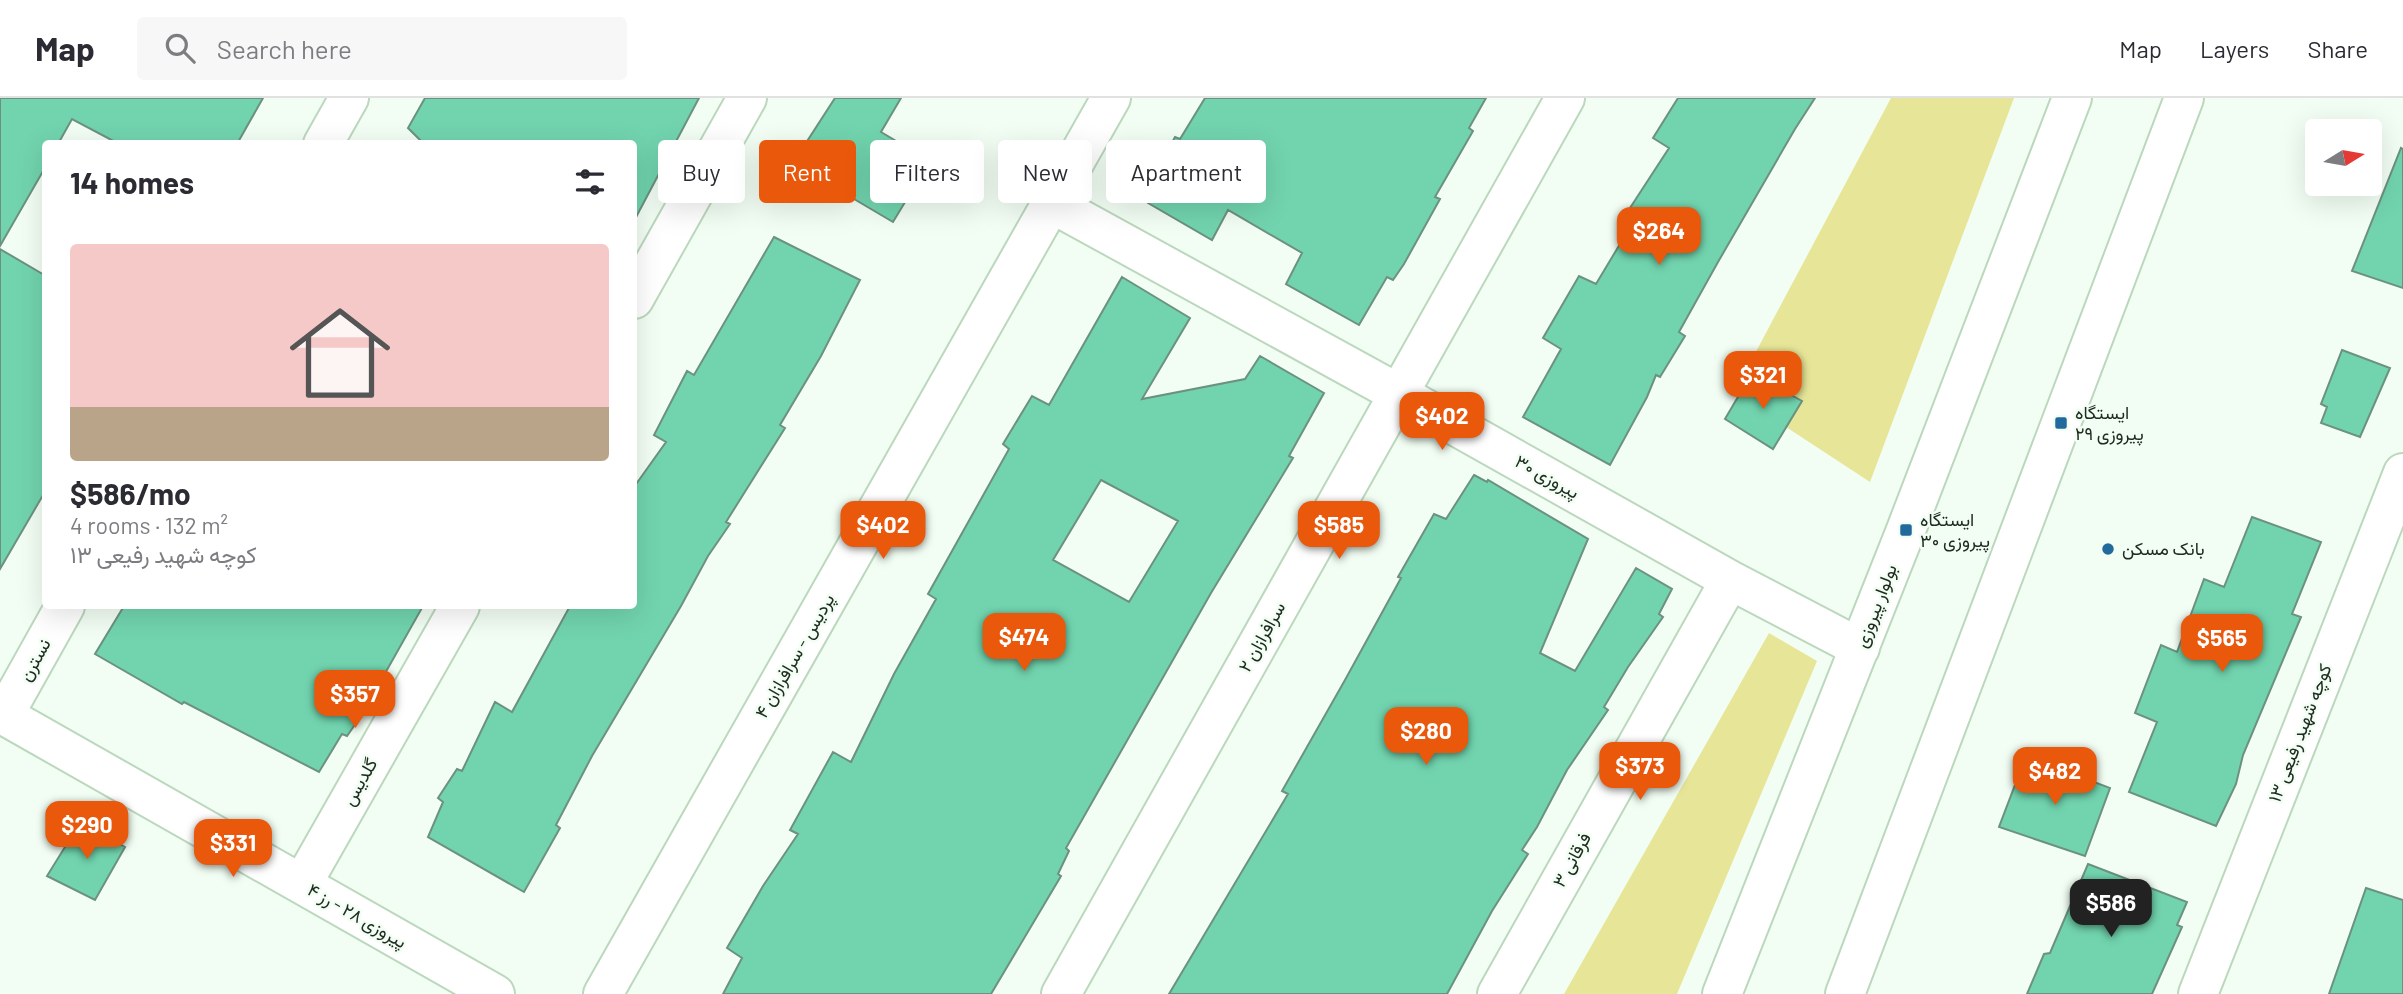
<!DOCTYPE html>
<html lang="en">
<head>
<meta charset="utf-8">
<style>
	body { margin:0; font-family:Barlow,Vazirmatn,sans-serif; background:#f7f7f7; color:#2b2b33; height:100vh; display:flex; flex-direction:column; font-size:26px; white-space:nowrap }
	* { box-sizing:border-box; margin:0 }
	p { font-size:23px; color:#7c7c81 }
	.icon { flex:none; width:38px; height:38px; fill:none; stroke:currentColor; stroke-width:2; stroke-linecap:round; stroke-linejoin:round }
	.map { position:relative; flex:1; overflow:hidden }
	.side { position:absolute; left:42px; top:42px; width:595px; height:469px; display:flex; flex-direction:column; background:#fff; border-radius:7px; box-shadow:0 7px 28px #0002 }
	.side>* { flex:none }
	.top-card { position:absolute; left:658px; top:42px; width:665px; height:63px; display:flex; gap:14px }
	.needle { width:46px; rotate:79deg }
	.tools { position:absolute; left:2305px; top:21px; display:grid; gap:14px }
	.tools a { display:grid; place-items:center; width:77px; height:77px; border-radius:7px; background:#fff; box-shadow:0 7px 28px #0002; font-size:35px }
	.price { position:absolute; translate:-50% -60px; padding:0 16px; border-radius:14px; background:#ea580c; color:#fff; font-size:23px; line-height:46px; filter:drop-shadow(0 2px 4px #0008) }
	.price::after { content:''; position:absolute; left:50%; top:42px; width:21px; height:16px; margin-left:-10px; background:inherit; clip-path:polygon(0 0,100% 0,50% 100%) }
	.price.current { background:#222; color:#fff }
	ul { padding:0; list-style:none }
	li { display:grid; align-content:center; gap:14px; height:371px; padding:0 28px }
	li span { display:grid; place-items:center; height:217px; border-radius:7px; color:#555 }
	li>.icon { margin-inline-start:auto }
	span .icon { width:126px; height:126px; fill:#fffc; stroke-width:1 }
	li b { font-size:30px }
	h2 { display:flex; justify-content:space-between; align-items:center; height:84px; padding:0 28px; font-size:30px }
	.chip { padding:0 24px; border-radius:7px; background:#fff; box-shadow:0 7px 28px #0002; font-size:24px; line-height:63px }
	.chip.current { background:#ea580c; color:#fff }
	header { display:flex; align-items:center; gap:42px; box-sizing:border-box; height:98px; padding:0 35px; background:#fff; border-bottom:2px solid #e1e1e2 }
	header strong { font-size:33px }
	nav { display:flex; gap:38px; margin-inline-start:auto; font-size:24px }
	.search { width:490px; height:63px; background:#f7f7f7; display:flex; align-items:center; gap:18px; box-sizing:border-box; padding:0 24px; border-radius:7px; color:#7c7c81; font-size:26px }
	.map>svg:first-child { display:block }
</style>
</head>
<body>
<header>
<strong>Map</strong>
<div class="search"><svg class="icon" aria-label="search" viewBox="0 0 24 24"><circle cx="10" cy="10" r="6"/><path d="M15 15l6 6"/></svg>Search here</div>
<nav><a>Map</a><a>Layers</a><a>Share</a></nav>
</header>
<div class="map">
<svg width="2403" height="896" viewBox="0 0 2403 896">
	<rect width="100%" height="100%" fill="#f2fef3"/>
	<path fill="#e7e698" d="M 1891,0 L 2014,0 L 1870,384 L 1734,295 Z
		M 1769,535 L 1817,563 L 1677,896 L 1564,896 Z"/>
	<path fill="#71d4ae" stroke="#6c9181" stroke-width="2" fill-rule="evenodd" d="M 0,0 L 263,0 L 237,46 L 119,46 L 72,21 L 58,46 L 46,46 L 46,68 L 0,148 Z
		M 425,0 L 699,0 L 634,123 L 634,46 L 424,46 L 408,30 Z
		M 835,0 L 901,0 L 881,34 L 930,63 L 893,124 L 793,65 Z
		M 1205,0 L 1486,0 L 1469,30 L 1473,33 L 1435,99 L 1440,101 L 1404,166 L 1393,182 L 1387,179 L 1359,227 L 1286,186 L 1302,155 L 1228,112 L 1212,142 L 1148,105 L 1148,89 L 1175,39 L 1180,41 Z
		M 1678,0 L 1815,0 L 1795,31 L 1718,164 L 1679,234 L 1685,238 L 1660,279 L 1656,277 L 1647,299 L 1610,367 L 1523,319 L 1561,251 L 1543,240 L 1579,178 L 1596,186 L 1638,116 L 1630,110 L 1669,50 L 1653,40 Z
		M 2401,50 L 2403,51 L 2403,190 L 2352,173 Z
		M 774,139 L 860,182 L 821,258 L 780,327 L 785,330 L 726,424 L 730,426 L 708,458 L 681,508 L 592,658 L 556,727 L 560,730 L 524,794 L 428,739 L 443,704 L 438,700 L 457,671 L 462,673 L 495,604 L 512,614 L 570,508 L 634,508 L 634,389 L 666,344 L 654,337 L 687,273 L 694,277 Z
		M 0,151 L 46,178 L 46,392 L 0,471 Z
		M 1122,179 L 1190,220 L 1142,301 L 1245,281 L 1260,258 L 1324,295 L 1289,358 L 1293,360 L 1211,495 L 1066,750 L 1069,753 L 1058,776 L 1061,778 L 991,896 L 723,896 L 742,860 L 727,850 L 763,788 L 798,736 L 790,732 L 833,654 L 851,664 L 894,576 L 936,501 L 928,496 L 1009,351 L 1003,346 L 1032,298 L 1049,307 ZM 1101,382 L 1178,423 L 1129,504 L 1053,462 Z
		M 2342,252 L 2390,270 L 2360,339 L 2321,325 L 2327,309 L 2321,306 Z
		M 1752,275 L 1802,303 L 1773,351 L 1725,321 Z
		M 1474,377 L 1487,384 L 1488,382 L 1588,441 L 1540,555 L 1575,573 L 1636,470 L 1672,491 L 1659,516 L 1663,519 L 1628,569 L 1604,609 L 1608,612 L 1567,672 L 1537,729 L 1522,752 L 1528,756 L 1492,813 L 1447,896 L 1169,896 L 1288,696 L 1282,693 L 1345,582 L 1401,480 L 1398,479 L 1434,416 L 1446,421 Z
		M 2252,419 L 2321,444 L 2292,516 L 2301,519 L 2243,657 L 2236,686 L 2216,728 L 2129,694 L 2157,624 L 2135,615 L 2161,547 L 2177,554 L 2204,481 L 2224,489 Z
		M 124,508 L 423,508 L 361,618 L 347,638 L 342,636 L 319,674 L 184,604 L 182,606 L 95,556 Z
		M 2026,658 L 2110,690 L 2085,758 L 1999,729 Z
		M 81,723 L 125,749 L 95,802 L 47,778 Z
		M 2088,766 L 2187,804 L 2177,827 L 2182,829 L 2152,896 L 2027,896 L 2044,856 L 2050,855 Z
		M 2366,790 L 2403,802 L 2403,896 L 2329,896 Z"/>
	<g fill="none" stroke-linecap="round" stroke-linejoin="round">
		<defs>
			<path id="minor" d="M 323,46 L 349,0
				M 1051,105 L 1399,296 L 1730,482 L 1860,550
				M 634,201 L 747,0
				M 0,615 L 495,896
				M 4,617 L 65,508
				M 302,786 L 460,508
				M 603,896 L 1111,0
				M 1061,896 L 1565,0
				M 1497,896 L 1730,482
				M 2198,896 L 2403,375"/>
			<path id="major" d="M 1722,896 L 1906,432 L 2072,0
				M 1845,896 L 2184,0"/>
		</defs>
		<use href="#minor" stroke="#bbd8bd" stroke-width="42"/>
		<use href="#major" stroke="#bbd8bd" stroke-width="42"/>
		<use href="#minor" stroke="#fff" stroke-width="38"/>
		<use href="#major" stroke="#fff" stroke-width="38"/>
	</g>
	<g fill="#22699e" stroke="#f2fef3" stroke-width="2.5">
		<rect x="2054" y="318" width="14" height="14" rx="3.5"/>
		<rect x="1899" y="425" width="14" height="14" rx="3.5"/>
		<circle cx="2108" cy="451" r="7"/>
	</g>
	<g text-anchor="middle" stroke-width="5" stroke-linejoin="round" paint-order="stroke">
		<g font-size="18" fill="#202b21" stroke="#f2fef3" text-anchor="start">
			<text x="2075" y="321">ایستگاه<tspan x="2075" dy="21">پیروزی ۲۹</tspan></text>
			<text x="1920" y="428">ایستگاه<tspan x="1920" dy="21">پیروزی ۳۰</tspan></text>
			<text x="2122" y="457">بانک مسکن</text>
		</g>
		<g font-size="18" fill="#202b21" stroke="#f2fef3">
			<text transform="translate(1547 379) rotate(29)" y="6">پیروزی ۳۰</text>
			<text transform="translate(1876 508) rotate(-69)" y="6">بولوار پیروزی</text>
			<text transform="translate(1262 539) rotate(-61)" y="6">سرافرازان ۲</text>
			<text transform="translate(795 558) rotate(-60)" y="6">پردیس - سرافرازان ۴</text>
			<text transform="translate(35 562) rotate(-61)" y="6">نسترن</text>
			<text transform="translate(2300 635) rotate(-69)" y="6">کوچه شهید رفیعی ۱۳</text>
			<text transform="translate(360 684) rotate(-60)" y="6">گلدیس</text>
			<text transform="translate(1572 762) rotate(-61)" y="6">فرقانی ۳</text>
			<text transform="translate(357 818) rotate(30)" y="6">پیروزی ۲۸ - رز ۴</text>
		</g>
	</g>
</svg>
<div class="tools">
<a><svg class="needle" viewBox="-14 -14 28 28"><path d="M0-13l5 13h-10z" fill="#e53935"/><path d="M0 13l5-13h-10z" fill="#7c7c81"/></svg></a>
</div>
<b class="price" style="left:1659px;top:169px">$264</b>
<b class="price" style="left:1763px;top:313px">$321</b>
<b class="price" style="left:1442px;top:354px">$402</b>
<b class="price" style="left:883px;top:463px">$402</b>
<b class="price" style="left:1339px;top:463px">$585</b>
<b class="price" style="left:1024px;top:575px">$474</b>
<b class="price" style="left:2222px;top:576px">$565</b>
<b class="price" style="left:355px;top:632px">$357</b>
<b class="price" style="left:1426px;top:669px">$280</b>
<b class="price" style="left:1640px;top:704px">$373</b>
<b class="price" style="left:2055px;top:709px">$482</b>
<b class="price" style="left:87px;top:763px">$290</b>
<b class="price" style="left:233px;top:781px">$331</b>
<b class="price current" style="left:2111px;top:841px">$586</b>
<div class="top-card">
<a class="chip">Buy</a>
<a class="chip current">Rent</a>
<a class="chip">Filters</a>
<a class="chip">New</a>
<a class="chip">Apartment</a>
</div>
<section class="side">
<h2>14 homes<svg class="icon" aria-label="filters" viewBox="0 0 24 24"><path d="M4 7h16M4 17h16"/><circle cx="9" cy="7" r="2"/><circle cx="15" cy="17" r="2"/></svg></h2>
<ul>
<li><span style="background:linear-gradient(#f6c9c9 75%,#b9a48a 0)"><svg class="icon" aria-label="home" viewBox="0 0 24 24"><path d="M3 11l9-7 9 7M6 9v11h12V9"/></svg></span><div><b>$586/mo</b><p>4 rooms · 132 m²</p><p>کوچه شهید رفیعی ۱۳</p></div></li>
</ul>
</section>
</div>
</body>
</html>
